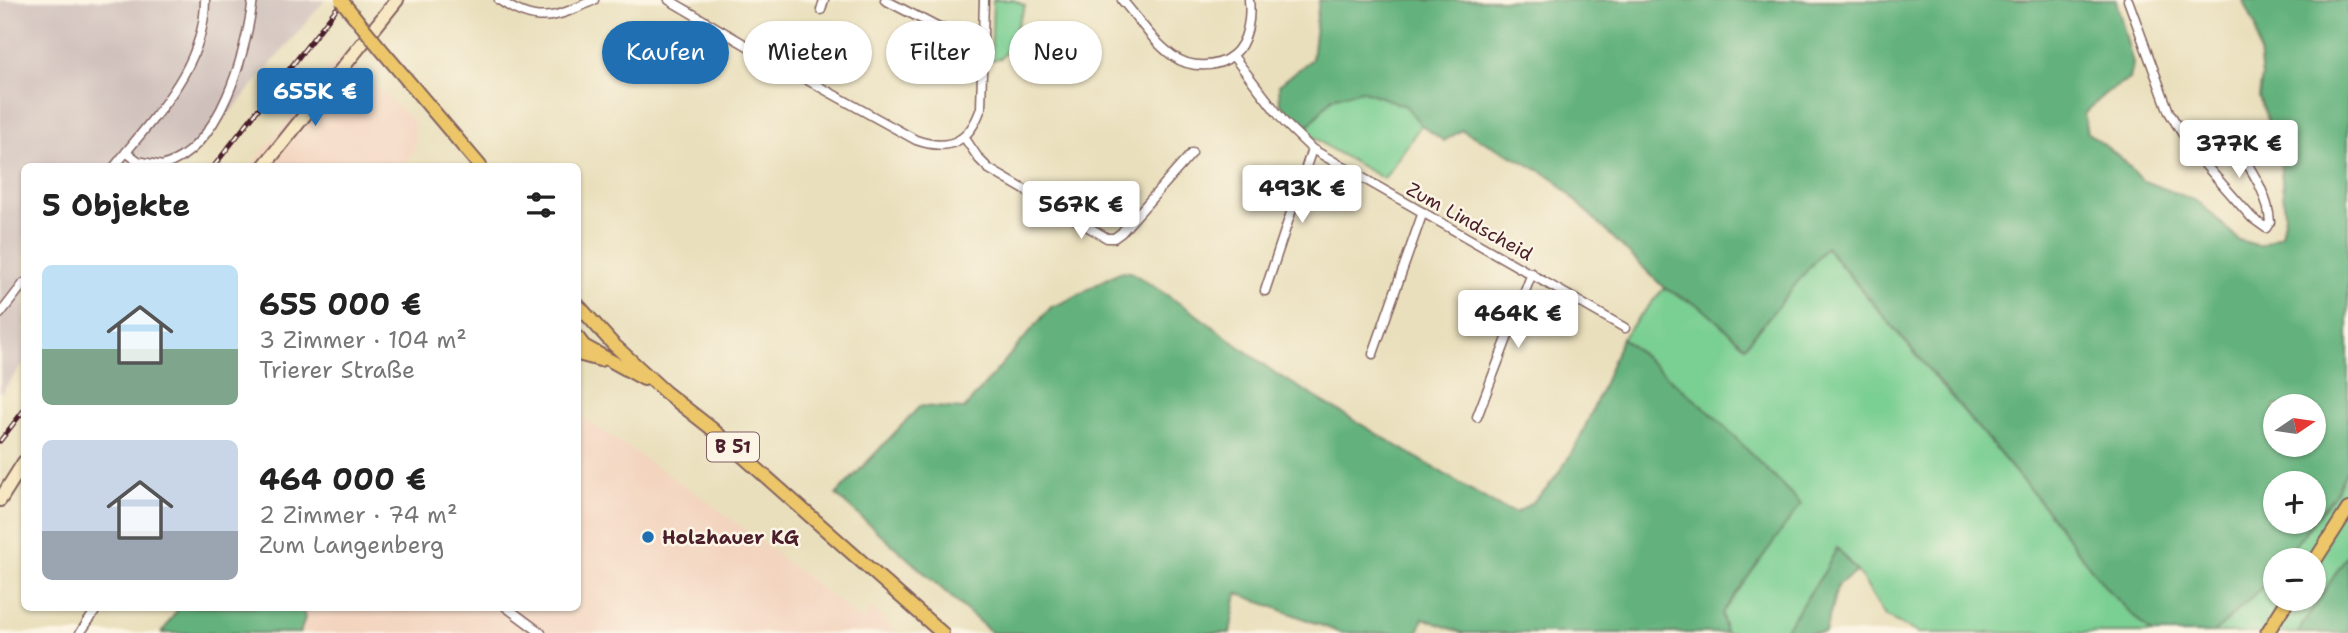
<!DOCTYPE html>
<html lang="de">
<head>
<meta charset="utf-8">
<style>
	body { margin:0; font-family:"Shantell Sans",sans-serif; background:#f2f2f2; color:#222; height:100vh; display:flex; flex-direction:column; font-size:26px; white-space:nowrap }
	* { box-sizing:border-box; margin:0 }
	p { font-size:23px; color:#767676 }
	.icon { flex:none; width:38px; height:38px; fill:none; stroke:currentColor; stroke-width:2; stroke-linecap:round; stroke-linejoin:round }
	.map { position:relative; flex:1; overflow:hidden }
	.details { position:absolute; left:21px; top:163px; width:560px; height:448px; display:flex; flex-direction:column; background:#fff; border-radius:10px; box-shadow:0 2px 5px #0004 }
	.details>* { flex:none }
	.hud { position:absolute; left:602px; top:21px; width:665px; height:63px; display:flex; gap:14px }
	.needle { width:46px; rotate:77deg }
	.buttons { position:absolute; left:2263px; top:394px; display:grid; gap:14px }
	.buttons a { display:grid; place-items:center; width:63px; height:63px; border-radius:50%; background:#fff; box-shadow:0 2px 5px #0004; font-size:35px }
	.price { position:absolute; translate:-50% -60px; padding:0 16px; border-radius:7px; background:#fff; color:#222; font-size:23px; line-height:46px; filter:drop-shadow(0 2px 4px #0008) }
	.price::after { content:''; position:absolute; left:50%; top:42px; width:21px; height:16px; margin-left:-10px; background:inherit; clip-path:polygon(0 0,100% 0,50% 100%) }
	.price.on { background:#1f6fb2; color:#fff }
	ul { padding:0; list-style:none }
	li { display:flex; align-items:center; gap:21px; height:175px; padding:0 21px }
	li span { display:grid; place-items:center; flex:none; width:196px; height:140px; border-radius:10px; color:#555 }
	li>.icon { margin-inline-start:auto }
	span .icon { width:84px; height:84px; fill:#fffc; stroke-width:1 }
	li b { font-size:30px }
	h2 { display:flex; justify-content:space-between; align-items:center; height:84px; padding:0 21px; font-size:30px }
	.tag { padding:0 24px; border-radius:32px; background:#fff; box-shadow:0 2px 5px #0004; font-size:24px; line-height:63px }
	.tag.on { background:#1f6fb2; color:#fff }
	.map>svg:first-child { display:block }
</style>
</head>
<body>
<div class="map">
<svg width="2348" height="633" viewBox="0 0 2348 633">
	<rect width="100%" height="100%" fill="#fcf5e5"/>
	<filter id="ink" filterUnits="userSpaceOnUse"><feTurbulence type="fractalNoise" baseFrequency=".0143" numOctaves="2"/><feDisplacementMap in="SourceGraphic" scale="14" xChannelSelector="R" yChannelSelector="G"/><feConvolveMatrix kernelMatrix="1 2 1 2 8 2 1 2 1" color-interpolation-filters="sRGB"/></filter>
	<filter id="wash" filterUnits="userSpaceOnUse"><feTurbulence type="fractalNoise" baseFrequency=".00686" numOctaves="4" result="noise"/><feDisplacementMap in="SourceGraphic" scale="28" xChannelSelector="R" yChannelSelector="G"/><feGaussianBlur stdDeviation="1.57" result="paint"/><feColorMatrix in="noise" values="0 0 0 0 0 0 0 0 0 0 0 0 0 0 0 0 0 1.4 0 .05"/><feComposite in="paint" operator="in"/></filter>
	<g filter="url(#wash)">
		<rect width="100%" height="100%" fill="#e9dfbc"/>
		<path fill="#f3d4bf" d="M 341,55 L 414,121 L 416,146 L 405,166 L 251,166 Z
			M 578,414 L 707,501 L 864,621 L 872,606 L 896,633 L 300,633 L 305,618 L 302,607 L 578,607 Z"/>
		<path fill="#cfc0bb" d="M 0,0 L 325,0 L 185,166 L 24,166 L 24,363 L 0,394 Z"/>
		<path fill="#7acf93" stroke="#62775f" stroke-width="2" d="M 993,0 L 1014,0 L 1025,6 L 1007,50 L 1001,58 L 991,60 Z
			M 1361,90 L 1406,106 L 1421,125 L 1384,179 L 1329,148 L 1305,130 L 1332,98 Z
			M 1825,247 L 2037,498 L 2107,589 L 2151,633 L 1918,633 L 1885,616 L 1858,572 L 1837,548 L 1825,571 L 1783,633 L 1725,633 L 1722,613 L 1800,504 L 1714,416 L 1622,338 L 1664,288 L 1701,307 L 1745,346 Z
			M 2348,468 L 2348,554 L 2298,633 L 2214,633 L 2265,584 L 2275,571 L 2275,598 L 2314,598 L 2314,560 L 2283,560 L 2335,494 Z"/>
		<path fill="#63b27d" stroke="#566854" stroke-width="2" fill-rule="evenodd" d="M 1319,0 L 2116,0 L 2133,64 L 2130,79 L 2107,92 L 2084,114 L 2088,133 L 2120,157 L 2142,180 L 2199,202 L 2239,240 L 2260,246 L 2281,235 L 2285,214 L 2279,149 L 2259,97 L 2262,76 L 2256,27 L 2243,0 L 2348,0 L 2348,468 L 2335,494 L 2314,521 L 2314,483 L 2275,483 L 2275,522 L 2313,522 L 2283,560 L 2275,560 L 2275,571 L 2265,584 L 2214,633 L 2151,633 L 2107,589 L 2037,498 L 1826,247 L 1745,346 L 1701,307 L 1664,288 L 1552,177 L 1462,130 L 1444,141 L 1421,125 L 1406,106 L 1361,90 L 1332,98 L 1305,130 L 1280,103 L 1279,85 L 1312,59 ZM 2314,406 L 2314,444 L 2275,444 L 2275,406 Z
			M 1120,272 L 1131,272 L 1193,312 L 1275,373 L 1498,506 L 1516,513 C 1571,484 1599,393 1622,338 L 1714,416 L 1801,504 L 1722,613 L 1725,633 L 1462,633 L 1423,618 L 1418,633 L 1341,633 L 1237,593 L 1230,633 L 992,633 L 836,495 L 920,406 L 964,409 L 1051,307 C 1076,299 1096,283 1120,272 Z
			M 1837,548 L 1857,572 L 1838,584 L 1825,633 L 1783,633 L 1825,571 Z
			M 2348,554 L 2348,633 L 2298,633 Z
			M 179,607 L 302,607 L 305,618 L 300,633 L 162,633 Z"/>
	</g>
	<g filter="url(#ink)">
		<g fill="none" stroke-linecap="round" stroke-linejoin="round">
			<defs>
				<path id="street" d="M 499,0 C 537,26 555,18 594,0
					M 669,0 L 780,65 L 916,140 C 950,152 970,141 981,108 L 984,0
					M 885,0 L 939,28 L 983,32
					M 1122,0 C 1138,18 1153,42 1173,56 C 1189,68 1217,69 1233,55 C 1248,43 1251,17 1249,0
					M 2128,0 L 2169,112 L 2182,133 L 2201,160 L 2252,218 L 2266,228 L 2270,222 C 2268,190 2246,163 2230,136
					M 821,10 L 824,0
					M 1233,56 L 1285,123 L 1312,149 L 1625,328
					M 964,137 L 979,159 L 989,169 L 1107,238 L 1114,238 L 1121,233 L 1192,153
					M 126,152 L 138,161 L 162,166
					M 115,166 C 154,116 205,67 205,0
					M 162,166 C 222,148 245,54 253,0
					M 1265,291 L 1312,149
					M 0,314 L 24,283
					M 1373,354 L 1423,212
					M 1477,417 L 1532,273
					M 506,607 L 541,633
					M 80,633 L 98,607"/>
				<path id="secondary" d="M 264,166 L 397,0
					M 0,500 L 24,462"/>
				<path id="primary" d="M 380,48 L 480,166
					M 578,305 L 612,343 L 665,392 L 711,428 L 942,633
					M 578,338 L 584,346 L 644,379
					M 578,354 L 600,360
					M 2314,562 L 2348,509
					M 2267,633 L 2289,598"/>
			</defs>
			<use href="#street" stroke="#82625e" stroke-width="11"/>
			<use href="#secondary" stroke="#82625e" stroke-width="16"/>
			<use href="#primary" stroke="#82625e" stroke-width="16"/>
			<use href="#street" stroke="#fff" stroke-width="8"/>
			<use href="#secondary" stroke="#f7e8c3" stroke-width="12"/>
			<use href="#primary" stroke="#ecc669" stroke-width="12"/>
			<defs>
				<path id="rail" d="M 214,166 L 343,0
					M 0,441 L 24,410"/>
			</defs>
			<use href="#rail" stroke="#4a1f2b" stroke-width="5"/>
			<use href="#rail" stroke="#fcf5e5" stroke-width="2.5" stroke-dasharray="8" stroke-linecap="butt"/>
			<defs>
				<path id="primary-bridge" d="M 341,0 L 380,48"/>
			</defs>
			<use href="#primary-bridge" stroke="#82625e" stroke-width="16" stroke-linecap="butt"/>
			<use href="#primary-bridge" stroke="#ecc669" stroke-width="12"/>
		</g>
	</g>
	<circle fill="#1f6fb2" stroke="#fcf5e5" stroke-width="2.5" cx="648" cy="537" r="7"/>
	<g text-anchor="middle" stroke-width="5" stroke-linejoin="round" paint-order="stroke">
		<rect fill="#fcf5e5" stroke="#7f5f63" stroke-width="2" x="707" y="432.5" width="52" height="29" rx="5"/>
		<g font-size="18" font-weight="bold" fill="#4a1f2b">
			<text x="733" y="453">B 51</text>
		</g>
		<g font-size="19" fill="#4a1f2b" stroke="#fcf5e5">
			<text transform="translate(1470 221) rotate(29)" y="7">Zum Lindscheid</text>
		</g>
		<g font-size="19" font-weight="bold" fill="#4a1f2b" stroke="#fcf5e5" text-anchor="start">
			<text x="662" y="544">Holzhauer KG</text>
		</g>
	</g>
</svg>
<div class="buttons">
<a><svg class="needle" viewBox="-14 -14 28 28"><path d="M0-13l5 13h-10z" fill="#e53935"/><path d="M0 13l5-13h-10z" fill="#767676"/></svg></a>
<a>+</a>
<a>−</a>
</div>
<b class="price on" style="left:315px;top:128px">655K €</b>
<b class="price" style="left:2239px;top:180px">377K €</b>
<b class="price" style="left:1302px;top:225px">493K €</b>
<b class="price" style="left:1081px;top:241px">567K €</b>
<b class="price" style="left:1518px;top:350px">464K €</b>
<div class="hud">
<a class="tag on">Kaufen</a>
<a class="tag">Mieten</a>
<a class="tag">Filter</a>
<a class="tag">Neu</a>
</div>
<section class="details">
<h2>5 Objekte<svg class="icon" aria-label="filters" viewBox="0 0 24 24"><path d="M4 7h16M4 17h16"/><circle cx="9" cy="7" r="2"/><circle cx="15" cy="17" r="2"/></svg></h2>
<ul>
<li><span style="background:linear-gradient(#bfe0f5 60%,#7fa58c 0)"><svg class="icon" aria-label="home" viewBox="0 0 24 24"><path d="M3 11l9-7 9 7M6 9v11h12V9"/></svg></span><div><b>655 000 €</b><p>3 Zimmer · 104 m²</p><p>Trierer Straße</p></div></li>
<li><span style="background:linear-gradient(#c9d6e8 65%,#9aa5b1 0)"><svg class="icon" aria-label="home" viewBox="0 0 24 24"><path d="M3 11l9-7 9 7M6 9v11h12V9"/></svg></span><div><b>464 000 €</b><p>2 Zimmer · 74 m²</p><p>Zum Langenberg</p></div></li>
</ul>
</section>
</div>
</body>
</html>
